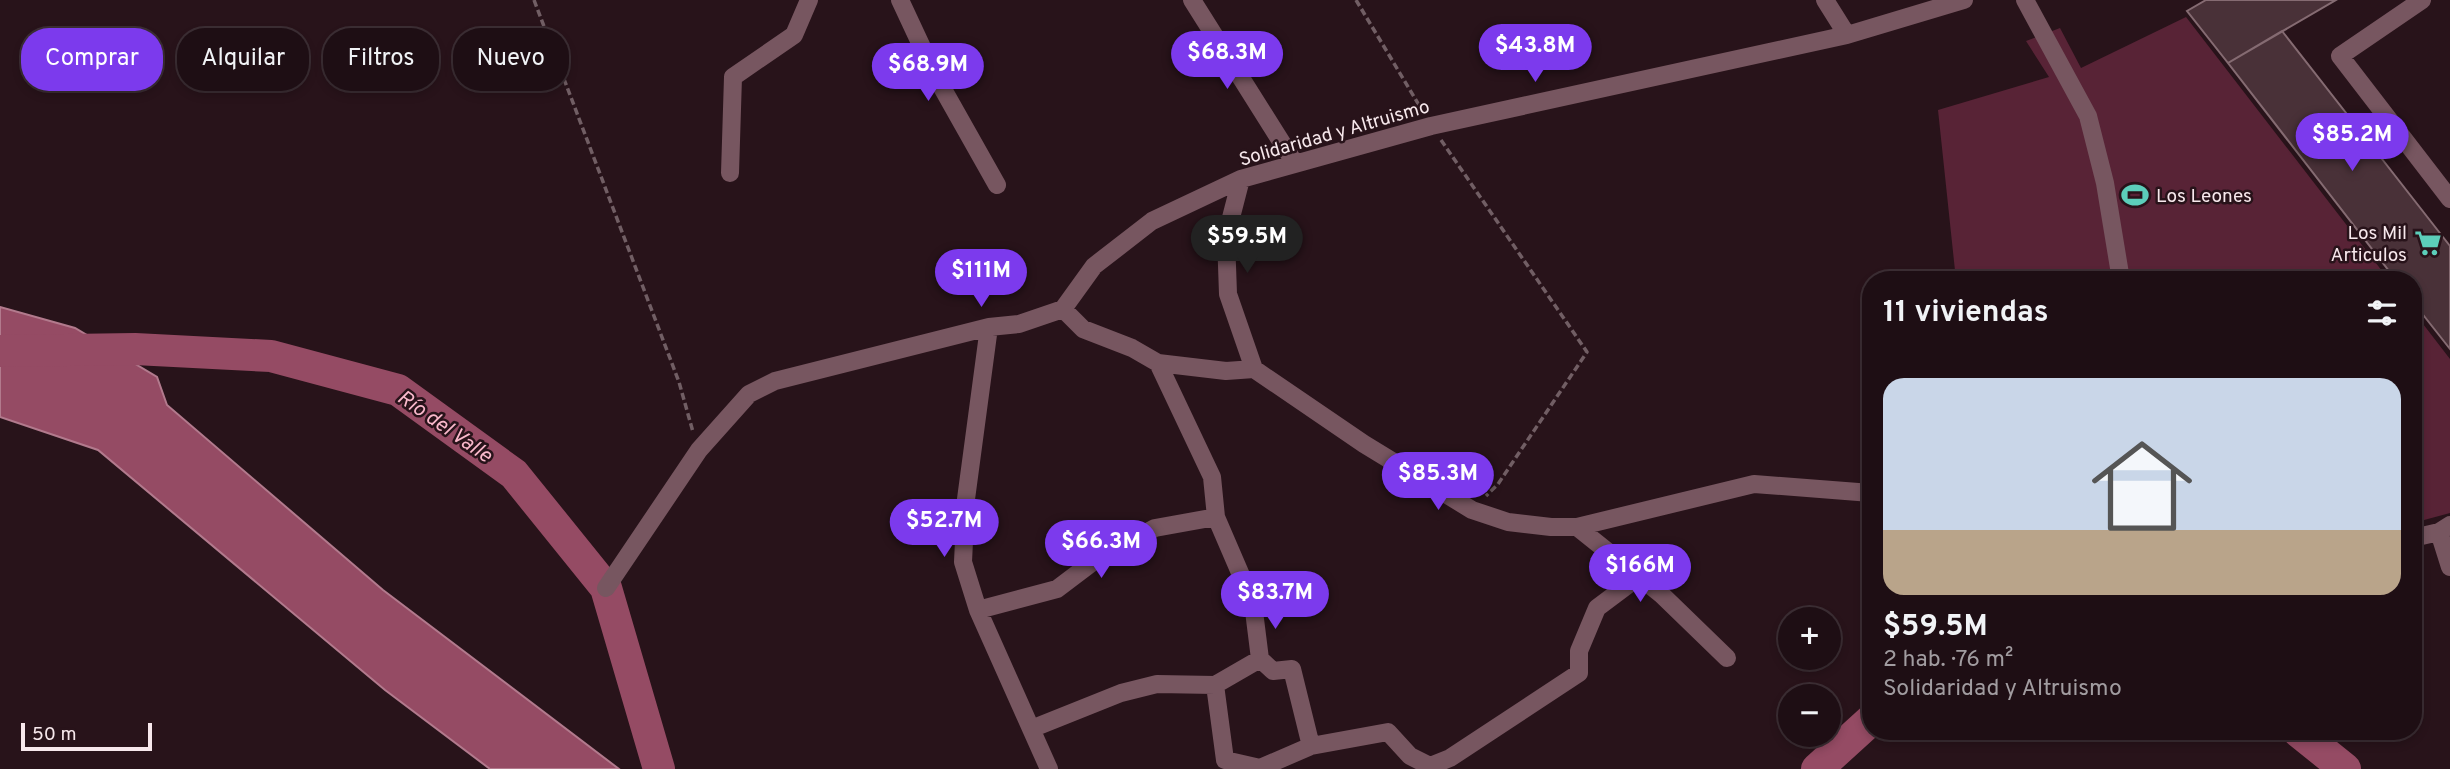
<!DOCTYPE html>
<html lang="es">
<head>
<meta charset="utf-8">
<style>
	body { margin:0; font-family:Overpass,sans-serif; background:#26171d; color:#f1f3f6; height:100vh; display:flex; flex-direction:column; font-size:26px; white-space:nowrap }
	* { box-sizing:border-box; margin:0 }
	p { font-size:23px; color:#a19ca0 }
	.icon { flex:none; width:38px; height:38px; fill:none; stroke:currentColor; stroke-width:2; stroke-linecap:round; stroke-linejoin:round }
	.map { position:relative; flex:1; overflow:hidden }
	.drawer { position:absolute; left:1862px; top:271px; width:560px; height:469px; display:flex; flex-direction:column; background:#1e0e14; border-radius:28px; box-shadow:0 4px 10px #0003,0 0 0 2px #3c2e34 }
	.drawer>* { flex:none }
	.guide { position:absolute; left:21px; top:28px; width:665px; height:63px; display:flex; gap:14px }
	.fabs { position:absolute; left:1778px; top:607px; display:grid; gap:14px }
	.fabs a { display:grid; place-items:center; width:63px; height:63px; border-radius:50%; background:#1e0e14; box-shadow:0 4px 10px #0003,0 0 0 2px #3c2e34; font-size:35px }
	.scale { position:absolute; left:21px; bottom:18px; width:131px; box-sizing:border-box; padding-left:7px; border:4px solid #f7e8ec; border-top:0; font-size:19px; line-height:24px; white-space:nowrap; color:#f7e8ec; -webkit-text-stroke:5px #28131a; paint-order:stroke }
	.price { position:absolute; translate:-50% -60px; padding:0 16px; border-radius:24px; background:#7c3aed; color:#fff; font-size:23px; line-height:46px; filter:drop-shadow(0 2px 4px #0008) }
	.price::after { content:''; position:absolute; left:50%; top:42px; width:21px; height:16px; margin-left:-10px; background:inherit; clip-path:polygon(0 0,100% 0,50% 100%) }
	.price.selected { background:#222; color:#fff }
	ul { padding:0; list-style:none }
	li { display:grid; align-content:center; gap:14px; height:371px; padding:0 21px }
	li span { display:grid; place-items:center; height:217px; border-radius:21px; color:#555 }
	li>.icon { margin-inline-start:auto }
	span .icon { width:126px; height:126px; fill:#fffc; stroke-width:1 }
	li b { font-size:30px }
	h2 { display:flex; justify-content:space-between; align-items:center; height:84px; padding:0 21px; font-size:30px }
	.pill { padding:0 24px; border-radius:28px; background:#1e0e14; box-shadow:0 4px 10px #0003,0 0 0 2px #3c2e34; font-size:24px; line-height:63px }
	.pill.selected { background:#7c3aed; color:#fff }
	.map>svg:first-child { display:block }
</style>
</head>
<body>
<div class="map">
<svg width="2450" height="769" viewBox="0 0 2450 769">
	<rect width="100%" height="100%" fill="#28131a"/>
	<path fill="#582336" d="M 2186,17 L 2389,280 L 1956,280 L 1938,110 L 2049,77 L 2026,41 L 2060,28 L 2081,68 Z
		M 2413,311 L 2450,359 L 2450,513 L 2413,523 Z"/>
	<path fill="#954b64" stroke="#b27a8d" stroke-width="2" d="M 0,307 L 75,328 L 157,377 L 167,405 L 383,590 L 619,769 L 490,769 L 385,690 L 98,450 L 0,417 Z"/>
	<g fill="none" stroke-linecap="round" stroke-linejoin="round">
		<path stroke="#954b64" stroke-width="32" d="M 0,351 L 135,349 L 271,356 L 398,390 L 514,474 L 606,588 L 659,769
			M 2299,732 L 2345,769
			M 1817,769 L 1871,720"/>
	</g>
	<path fill="#493138" stroke="#856b72" stroke-width="2" d="M 2206,0 L 2336,0 L 2228,63 L 2187,11 Z
		M 2282,31 L 2450,246 L 2450,349 L 2413,302 L 2413,280 L 2396,280 L 2228,63 Z"/>
	<g fill="none" stroke-linecap="round" stroke-linejoin="round">
		<path stroke="#715e64" stroke-width="3.5" stroke-dasharray="7 3.5" stroke-linecap="butt" d="M 534,0 L 679,382 L 693,432
			M 1356,0 L 1422,110
			M 1441,140 L 1587,352 L 1498,484 L 1486,496"/>
		<path stroke="#775660" stroke-width="18" d="M 900,0 L 935,75 L 997,185
			M 1192,0 L 1294,162
			M 1825,0 L 1847,35
			M 2025,0 L 2088,116 L 2105,183 L 2121,280
			M 2422,0 L 2340,56 L 2450,199
			M 730,173 L 733,77 L 794,35 L 809,0
			M 1241,179 L 1226,237 L 1228,294 L 1254,369
			M 1063,309 L 1083,329 L 1132,348 L 1158,363 L 1226,371 L 1254,369 L 1364,444 L 1472,510 L 1508,522 L 1551,527 L 1577,527 L 1754,484 L 1871,493
			M 989,327 L 966,499 L 963,562 L 978,610 L 1049,769
			M 1577,527 L 1662,595 L 1727,658
			M 2439,532 L 2450,567
			M 2413,538 L 2439,532 L 2450,525
			M 606,588 L 699,450 L 749,394 L 775,381 L 989,327 L 1019,324 L 1063,309 L 1094,266 L 1152,221 L 1241,179 L 1431,126 L 1847,35 L 1964,0
			M 978,610 L 1057,589 L 1098,558 L 1155,528 L 1216,517
			M 1260,659 L 1273,671 L 1292,669 L 1311,746 L 1388,732 L 1410,756 L 1430,766 L 1450,758 L 1579,673 L 1579,651 L 1597,608 L 1637,578
			M 1215,685 L 1225,760 L 1260,768 L 1311,746
			M 1031,729 L 1121,693 L 1157,684 L 1215,685 L 1260,659 L 1253,603 L 1216,517 L 1212,477 L 1158,363"/>
	</g>
	<defs>
		<symbol id="stadium-bare" viewBox="-9 -9 18 18"><path d="M0-5a6.5 5 0 1 0 0 10a6.5 5 0 1 0 0-10ZM-3.5-1.8h7v3.6h-7Z" fill="#5cceba" stroke="#28131a" stroke-width="2.5" paint-order="stroke"/></symbol>
		<symbol id="supermarket-bare" viewBox="-9 -9 18 18"><path d="M-6-5.5h2.5l.6 2H6L4.5 2H-2.5L-4.4-4H-6ZM-1.5 3.2a1.3 1.3 0 1 0 .1 0ZM3 3.2a1.3 1.3 0 1 0 .1 0Z" fill="#5cceba" stroke="#28131a" stroke-width="2.5" paint-order="stroke"/></symbol>
	</defs>
	<g fill-rule="evenodd">
		<use href="#stadium-bare" x="2116" y="176" width="38" height="38"/>
		<use href="#supermarket-bare" x="2409" y="224" width="38" height="38"/>
	</g>
	<g text-anchor="middle" stroke-width="5" stroke-linejoin="round" paint-order="stroke">
		<g font-size="19" fill="#f7e8ec" stroke="#28131a">
			<text transform="translate(1334 132) rotate(-16)" y="7">Solidaridad y Altruismo</text>
		</g>
		<g font-size="19" fill="#f7e8ec" stroke="#28131a" text-anchor="start">
			<text x="2156" y="202">Los Leones</text>
			<text x="2407" y="239" text-anchor="end">Los Mil<tspan x="2407" dy="22">Articulos</tspan></text>
		</g>
		<g font-size="21" font-style="italic" fill="#fab8cb" stroke="#28131a">
			<text transform="translate(445 426) rotate(35)" y="7">Río del Valle</text>
		</g>
	</g>
</svg>
<div class="fabs">
<a>+</a>
<a>−</a>
</div>
<div class="scale">50 m</div>
<b class="price" style="left:1535px;top:84px">$43.8M</b>
<b class="price" style="left:1227px;top:91px">$68.3M</b>
<b class="price" style="left:928px;top:103px">$68.9M</b>
<b class="price" style="left:2352px;top:173px">$85.2M</b>
<b class="price selected" style="left:1247px;top:275px">$59.5M</b>
<b class="price" style="left:981px;top:309px">$111M</b>
<b class="price" style="left:1438px;top:512px">$85.3M</b>
<b class="price" style="left:944px;top:559px">$52.7M</b>
<b class="price" style="left:1101px;top:580px">$66.3M</b>
<b class="price" style="left:1640px;top:604px">$166M</b>
<b class="price" style="left:1275px;top:631px">$83.7M</b>
<div class="guide">
<a class="pill selected">Comprar</a>
<a class="pill">Alquilar</a>
<a class="pill">Filtros</a>
<a class="pill">Nuevo</a>
</div>
<section class="drawer">
<h2>11 viviendas<svg class="icon" aria-label="filters" viewBox="0 0 24 24"><path d="M4 7h16M4 17h16"/><circle cx="9" cy="7" r="2"/><circle cx="15" cy="17" r="2"/></svg></h2>
<ul>
<li><span style="background:linear-gradient(#c9d6e8 70%,#b9a48a 0)"><svg class="icon" aria-label="home" viewBox="0 0 24 24"><path d="M3 11l9-7 9 7M6 9v11h12V9"/></svg></span><div><b>$59.5M</b><p>2 hab. · 76 m²</p><p>Solidaridad y Altruismo</p></div></li>
</ul>
</section>
</div>
</body>
</html>
